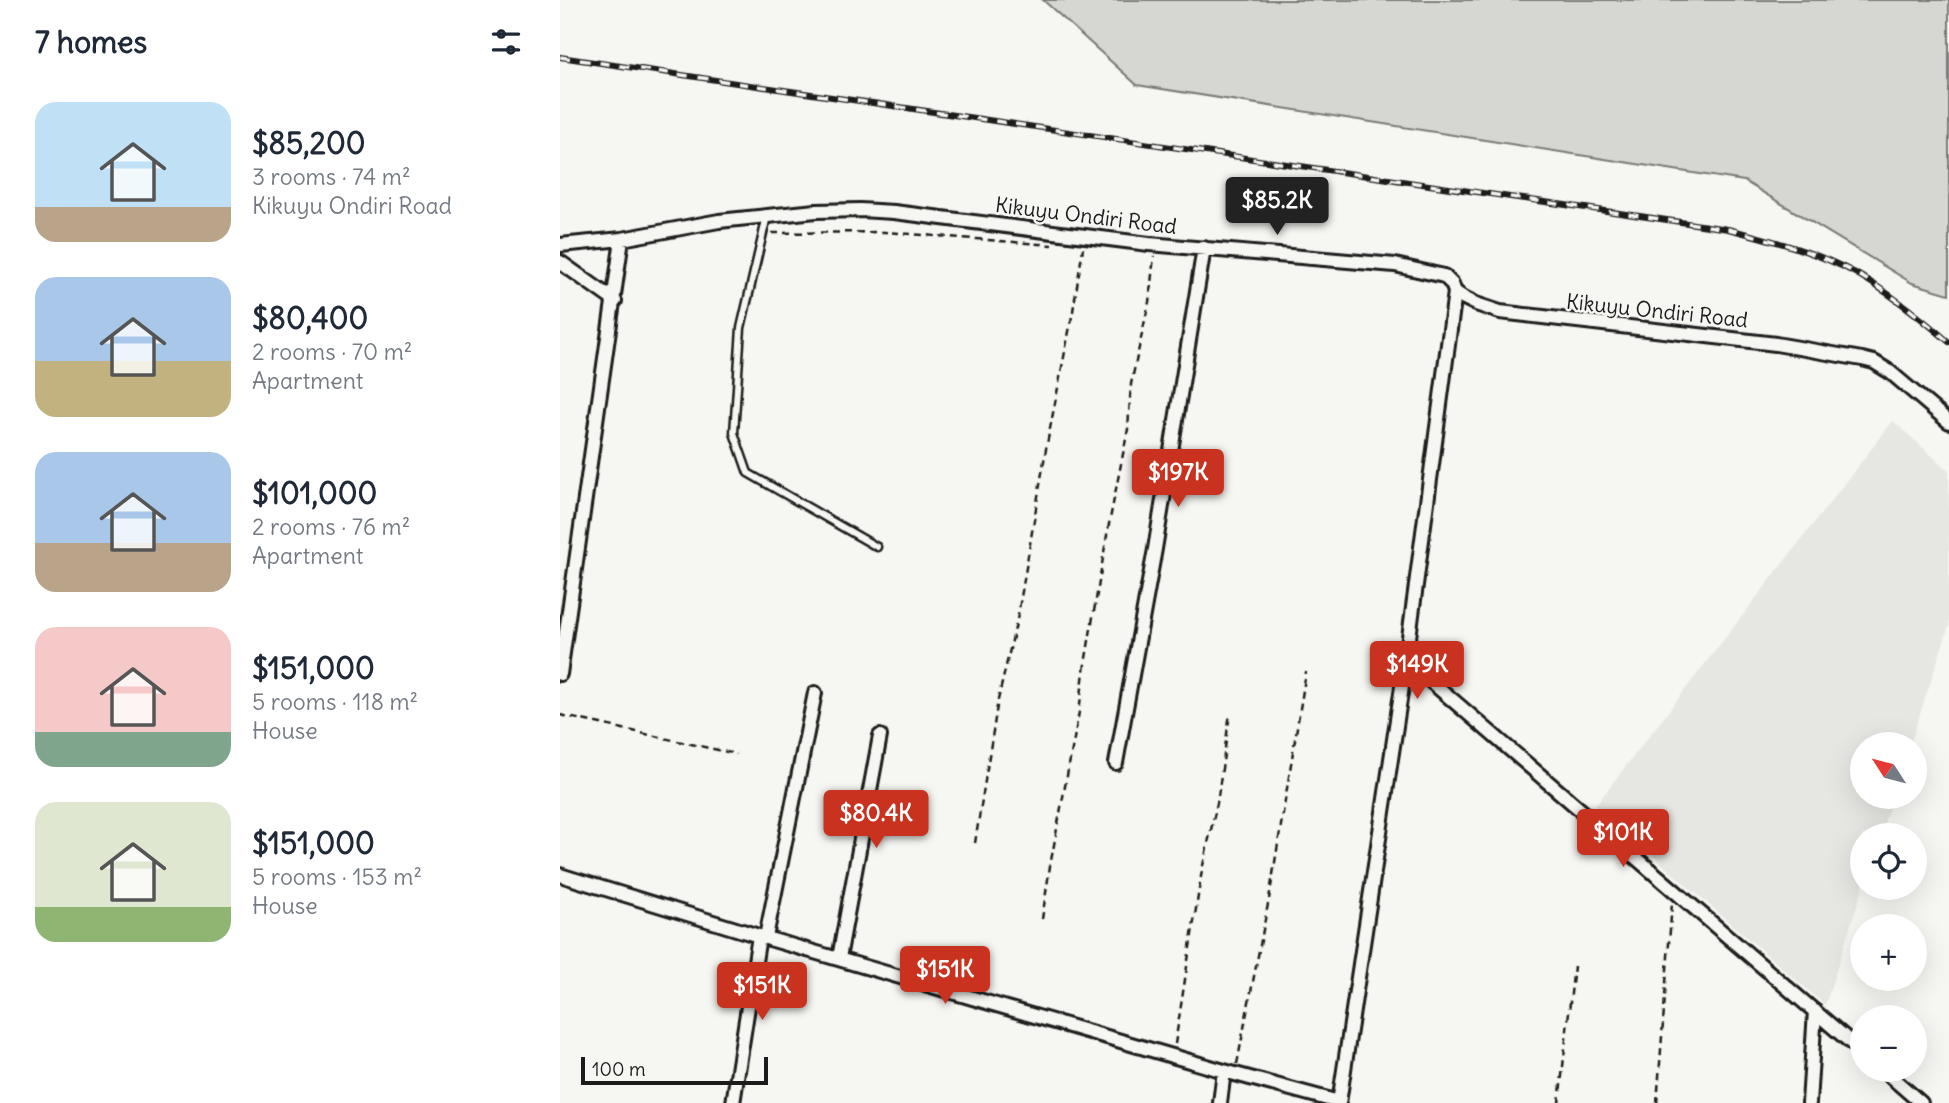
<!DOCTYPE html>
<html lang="en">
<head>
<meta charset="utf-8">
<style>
	body { margin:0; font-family:Delius,sans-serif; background:#f2f2f3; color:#1f2937; height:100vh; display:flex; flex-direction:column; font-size:26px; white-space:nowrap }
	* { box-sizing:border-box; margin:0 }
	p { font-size:23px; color:#747a83 }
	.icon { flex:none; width:38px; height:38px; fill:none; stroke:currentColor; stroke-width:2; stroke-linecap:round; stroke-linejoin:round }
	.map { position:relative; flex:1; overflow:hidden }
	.side { display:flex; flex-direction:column; background:#fff; width:560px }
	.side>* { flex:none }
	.needle { width:46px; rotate:306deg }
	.buttons { position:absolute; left:1290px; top:732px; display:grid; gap:14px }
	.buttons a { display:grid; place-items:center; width:77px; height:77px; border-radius:50%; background:#fff; box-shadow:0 7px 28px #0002; font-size:35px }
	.scale { position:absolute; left:21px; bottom:18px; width:187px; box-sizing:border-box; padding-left:7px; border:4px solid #1c1c1c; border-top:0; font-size:19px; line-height:24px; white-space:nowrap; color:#1c1c1c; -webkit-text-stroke:5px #f6f6f2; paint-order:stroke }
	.price { position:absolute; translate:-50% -60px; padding:0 16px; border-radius:7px; background:#c8321e; color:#fff; font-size:23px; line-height:46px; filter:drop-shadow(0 2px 4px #0008) }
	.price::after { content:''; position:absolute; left:50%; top:42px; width:21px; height:16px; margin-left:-10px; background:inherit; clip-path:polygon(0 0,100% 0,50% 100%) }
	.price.selected { background:#222; color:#fff }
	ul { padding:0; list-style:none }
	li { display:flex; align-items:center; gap:21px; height:175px; padding:0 35px }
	li span { display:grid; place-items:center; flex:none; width:196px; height:140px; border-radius:21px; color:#555 }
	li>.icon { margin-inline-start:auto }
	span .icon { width:84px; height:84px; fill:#fffc; stroke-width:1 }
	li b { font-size:30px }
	h2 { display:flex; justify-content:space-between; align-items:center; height:84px; padding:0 35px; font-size:30px }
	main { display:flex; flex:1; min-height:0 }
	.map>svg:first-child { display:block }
</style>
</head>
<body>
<main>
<section class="side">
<h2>7 homes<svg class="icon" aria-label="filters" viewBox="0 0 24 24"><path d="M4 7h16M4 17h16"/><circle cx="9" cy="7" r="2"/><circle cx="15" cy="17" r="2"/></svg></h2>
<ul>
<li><span style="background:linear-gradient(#bfe0f5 75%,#b9a48a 0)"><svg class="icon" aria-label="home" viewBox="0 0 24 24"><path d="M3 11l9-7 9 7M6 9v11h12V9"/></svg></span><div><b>$85,200</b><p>3 rooms · 74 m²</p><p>Kikuyu Ondiri Road</p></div></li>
<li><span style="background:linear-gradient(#a9c7e8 60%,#c2b280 0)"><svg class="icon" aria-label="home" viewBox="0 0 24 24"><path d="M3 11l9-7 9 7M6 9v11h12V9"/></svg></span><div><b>$80,400</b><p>2 rooms · 70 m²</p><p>Apartment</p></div></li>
<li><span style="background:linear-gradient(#a9c7e8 65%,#b9a48a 0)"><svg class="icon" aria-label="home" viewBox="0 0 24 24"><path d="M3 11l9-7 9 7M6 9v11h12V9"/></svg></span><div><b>$101,000</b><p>2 rooms · 76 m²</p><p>Apartment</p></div></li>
<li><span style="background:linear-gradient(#f6c9c9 75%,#7fa58c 0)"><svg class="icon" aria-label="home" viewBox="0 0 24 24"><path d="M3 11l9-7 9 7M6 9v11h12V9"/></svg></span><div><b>$151,000</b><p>5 rooms · 118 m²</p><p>House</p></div></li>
<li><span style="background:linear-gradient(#dfe7d0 75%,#8fb573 0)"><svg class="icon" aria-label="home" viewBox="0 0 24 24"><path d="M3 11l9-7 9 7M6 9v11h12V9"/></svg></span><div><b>$151,000</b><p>5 rooms · 153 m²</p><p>House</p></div></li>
</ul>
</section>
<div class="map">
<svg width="1389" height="1103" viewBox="0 0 1389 1103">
	<rect width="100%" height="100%" fill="#f6f6f2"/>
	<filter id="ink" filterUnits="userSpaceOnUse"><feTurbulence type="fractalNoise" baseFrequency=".0143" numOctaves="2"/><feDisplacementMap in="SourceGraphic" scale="14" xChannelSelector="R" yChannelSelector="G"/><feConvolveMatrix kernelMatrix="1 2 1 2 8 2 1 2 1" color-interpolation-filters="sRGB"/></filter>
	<g filter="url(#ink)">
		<path fill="#e6e6e2" d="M 1333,421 L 1389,471 L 1389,626 L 1350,744 L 1302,744 L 1302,796 L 1333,796 L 1320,835 L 1302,835 L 1303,887 L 1265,1005 L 1035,806 Z"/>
		<path fill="#d6d6d2" stroke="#797977" stroke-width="2" d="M 483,0 L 1389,0 L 1389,294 L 1352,283 L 1184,181 L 577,85 Z"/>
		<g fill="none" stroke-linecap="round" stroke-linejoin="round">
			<defs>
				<path id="lane" d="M 207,216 L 181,328 L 174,433 L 188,473 L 317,547"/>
				<path id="street" d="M 0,245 L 62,239 L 159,221 L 256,211 L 300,210 L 334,212 L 589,244 L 835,265 L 884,276 L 892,284 L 895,292 L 904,298 L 916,304 L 940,312 L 1216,344 L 1302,359 L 1314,362 L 1330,372 L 1389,422
					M 0,262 L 55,301
					M 846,660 L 1302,1052
					M 0,674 L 62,239
					M 556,763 L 595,549 L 644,248
					M 0,875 L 199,936 L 664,1071 L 779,1102
					M 206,937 L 255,693
					M 279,958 L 320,736
					M 1322,1069 L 1361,1103
					M 173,1103 L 199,936
					M 660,1103 L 664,1071
					M 779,1103 L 846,660 L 895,292
					M 1249,1103 L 1255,1011"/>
			</defs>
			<use href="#lane" stroke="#1c1c1c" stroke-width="11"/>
			<use href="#street" stroke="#1c1c1c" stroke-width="18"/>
			<path stroke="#1c1c1c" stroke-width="2.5" stroke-dasharray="7 5" stroke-linecap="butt" d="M 212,233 L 325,232 L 492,245
				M 0,715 L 176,754
				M 415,843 L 438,700 L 458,615 L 486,449 L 513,311 L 523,248
				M 482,919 L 490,866 L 519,712 L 525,664 L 548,529 L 568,429 L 571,384 L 589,302 L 594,256
				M 615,1044 L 642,870 L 657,803 L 670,713
				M 677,1064 L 709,899 L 746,672
				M 999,1103 L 1014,966
				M 1097,1103 L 1112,903"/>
			<use href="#lane" stroke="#f6f6f2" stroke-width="6"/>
			<use href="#street" stroke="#f6f6f2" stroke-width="12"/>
			<defs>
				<path id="rail" d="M 0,57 L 1168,229 C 1212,240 1257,252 1297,274 C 1330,293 1360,317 1389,342"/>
			</defs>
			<use href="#rail" stroke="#1c1c1c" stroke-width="6"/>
			<use href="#rail" stroke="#f6f6f2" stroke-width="3.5" stroke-dasharray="10" stroke-linecap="butt"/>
		</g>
	</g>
	<g text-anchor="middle" stroke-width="5" stroke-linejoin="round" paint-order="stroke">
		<g font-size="21" fill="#1c1c1c" stroke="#f6f6f2">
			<text transform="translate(526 216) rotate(7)" y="7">Kikuyu Ondiri Road</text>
			<text transform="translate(1097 311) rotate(6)" y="7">Kikuyu Ondiri Road</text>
		</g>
	</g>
</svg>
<div class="buttons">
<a><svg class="needle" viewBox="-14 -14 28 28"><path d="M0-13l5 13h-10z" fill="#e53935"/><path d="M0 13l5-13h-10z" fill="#747a83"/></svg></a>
<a><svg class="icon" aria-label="locate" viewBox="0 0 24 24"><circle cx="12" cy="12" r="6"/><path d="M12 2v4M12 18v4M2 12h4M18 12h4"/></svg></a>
<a>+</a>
<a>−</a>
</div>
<div class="scale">100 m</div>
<b class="price selected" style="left:717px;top:237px">$85.2K</b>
<b class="price" style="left:618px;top:509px">$197K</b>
<b class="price" style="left:857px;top:701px">$149K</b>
<b class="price" style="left:316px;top:850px">$80.4K</b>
<b class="price" style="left:1063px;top:869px">$101K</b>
<b class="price" style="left:385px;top:1006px">$151K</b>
<b class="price" style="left:202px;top:1022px">$151K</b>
</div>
</main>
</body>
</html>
